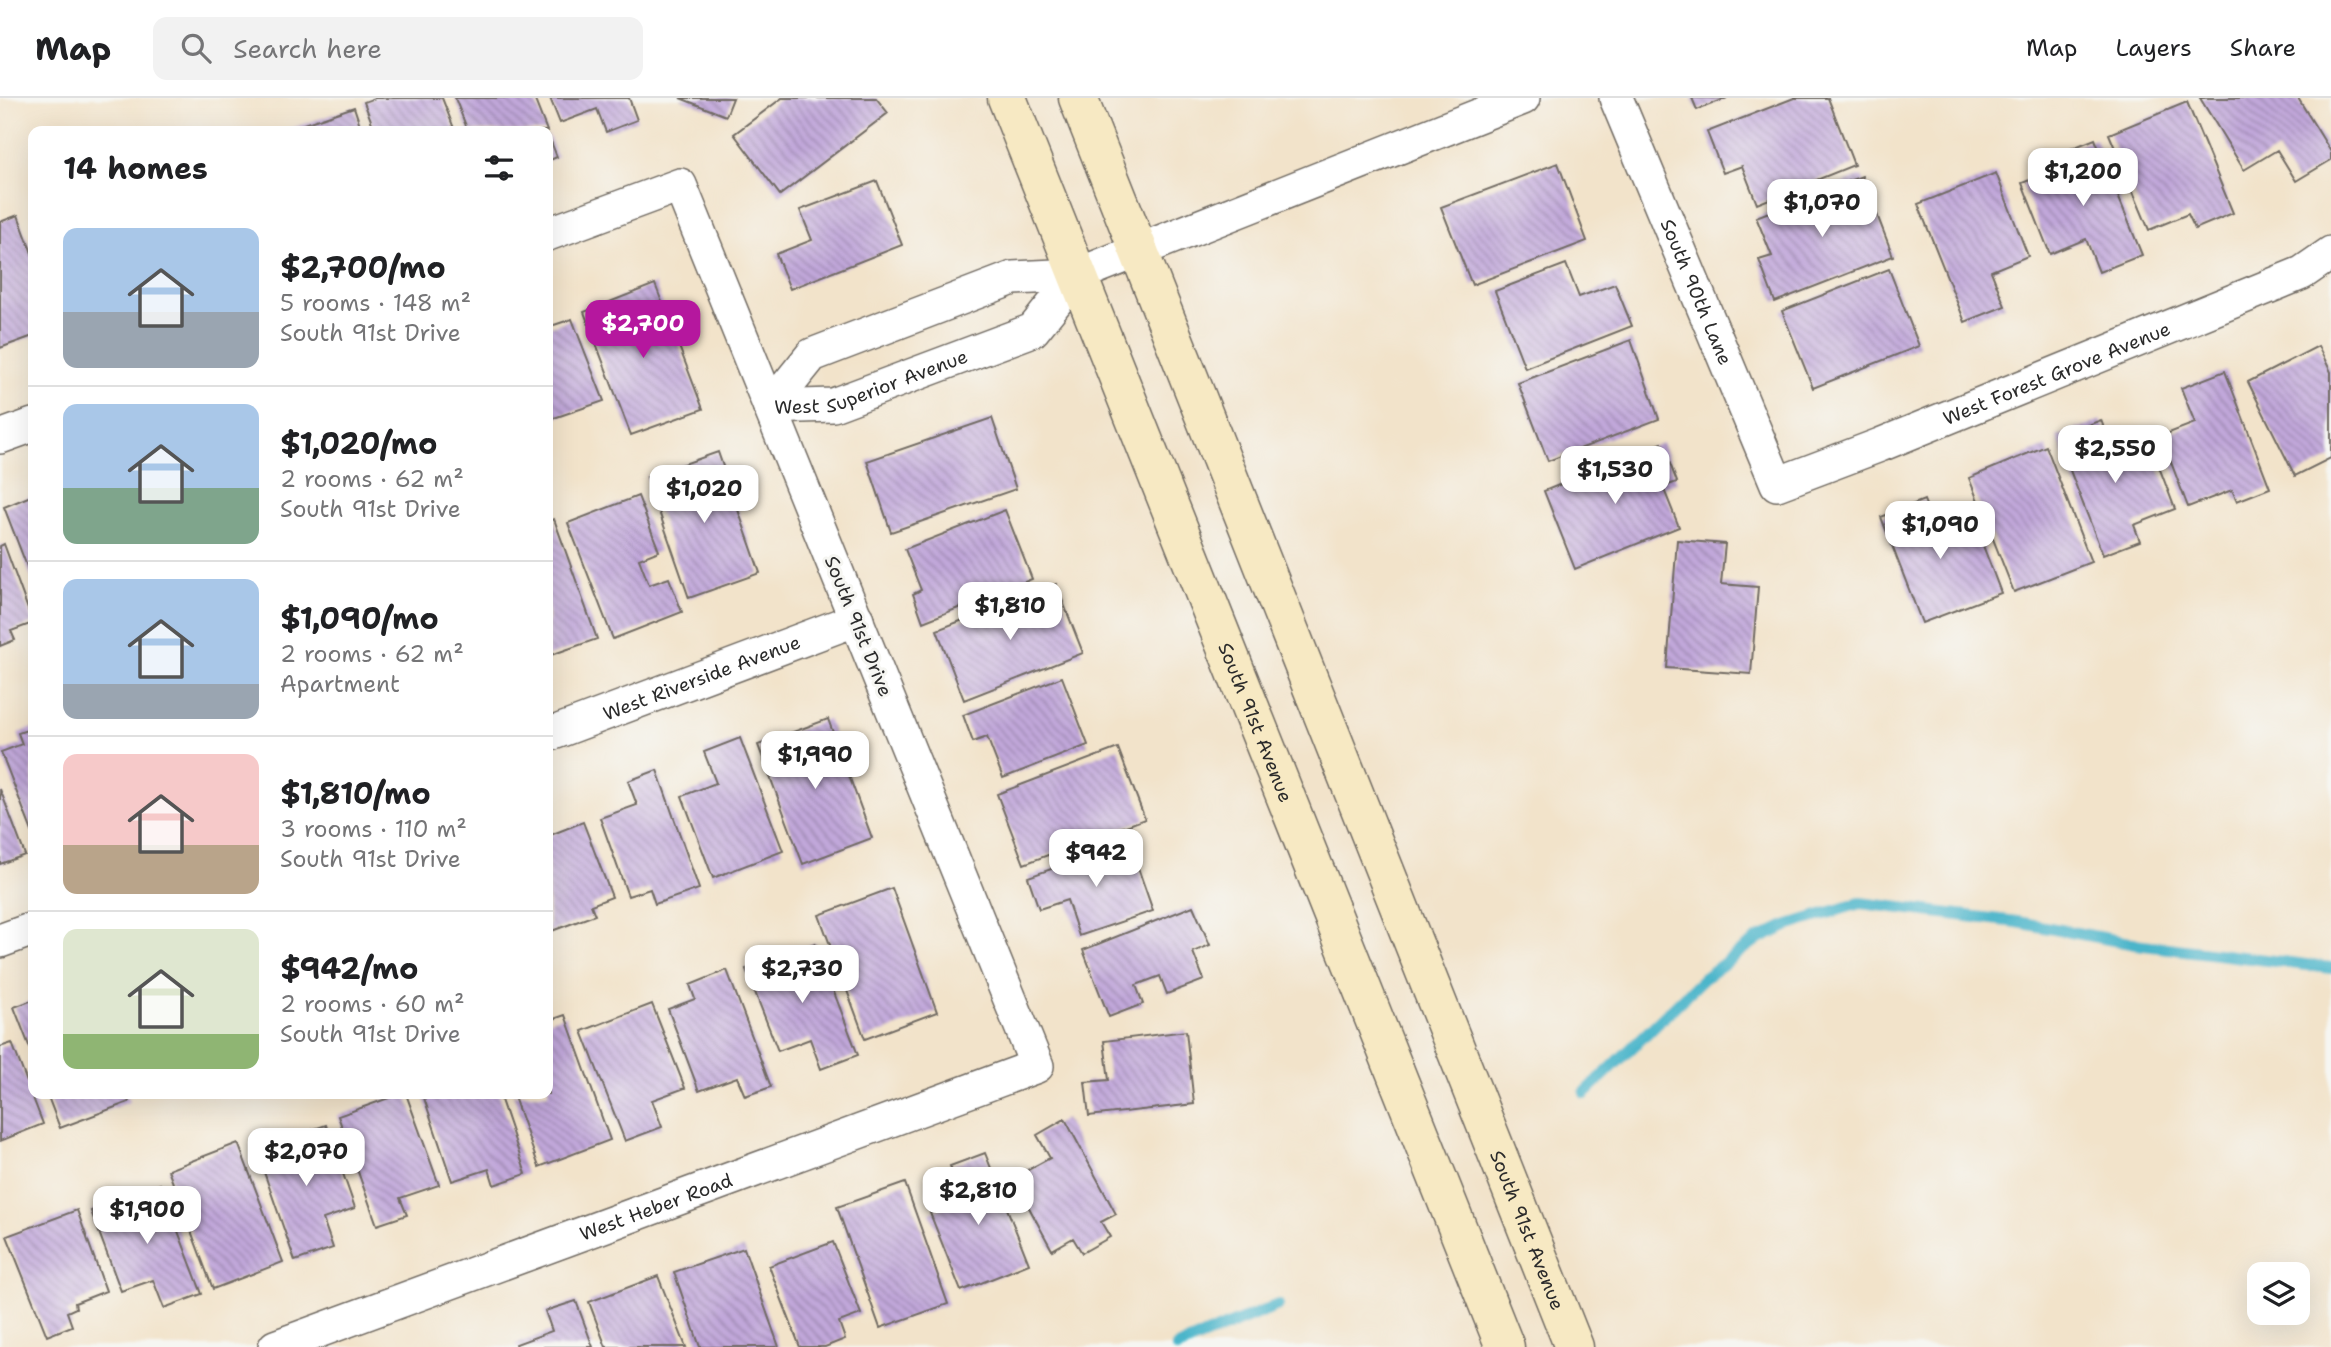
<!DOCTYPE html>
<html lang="en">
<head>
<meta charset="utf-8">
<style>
	body { margin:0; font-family:"Shantell Sans",sans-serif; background:#f2f2f2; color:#202124; height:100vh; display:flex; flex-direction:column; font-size:26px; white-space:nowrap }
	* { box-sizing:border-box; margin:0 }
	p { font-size:23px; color:#757577 }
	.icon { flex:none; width:38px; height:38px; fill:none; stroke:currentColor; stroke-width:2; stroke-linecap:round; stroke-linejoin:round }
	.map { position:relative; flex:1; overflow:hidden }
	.drawer { position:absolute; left:28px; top:28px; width:525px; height:973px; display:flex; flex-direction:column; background:#fff; border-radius:14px; box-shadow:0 7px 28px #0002 }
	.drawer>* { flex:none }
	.buttons { position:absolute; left:2247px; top:1164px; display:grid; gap:14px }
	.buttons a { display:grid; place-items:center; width:63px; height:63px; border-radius:14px; background:#fff; box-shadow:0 7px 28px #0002; font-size:35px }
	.price { position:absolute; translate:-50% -60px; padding:0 16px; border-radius:14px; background:#fff; color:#222; font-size:23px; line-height:46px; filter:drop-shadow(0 2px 4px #0008) }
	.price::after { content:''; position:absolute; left:50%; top:42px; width:21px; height:16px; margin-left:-10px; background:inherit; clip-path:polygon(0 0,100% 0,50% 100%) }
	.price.selected { background:#b5179e; color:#fff }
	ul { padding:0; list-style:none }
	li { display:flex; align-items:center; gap:21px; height:175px; padding:0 35px }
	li+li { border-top:2px solid #e0e0e0 }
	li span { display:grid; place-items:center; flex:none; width:196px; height:140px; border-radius:14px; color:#555 }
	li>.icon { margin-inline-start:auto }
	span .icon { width:84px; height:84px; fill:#fffc; stroke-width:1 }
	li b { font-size:30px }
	h2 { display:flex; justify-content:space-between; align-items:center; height:84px; padding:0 35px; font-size:30px }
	header { display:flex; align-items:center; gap:42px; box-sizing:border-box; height:98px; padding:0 35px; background:#fff; border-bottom:2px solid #e0e0e0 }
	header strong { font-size:33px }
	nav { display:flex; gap:38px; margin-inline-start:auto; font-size:24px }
	.search { width:490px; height:63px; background:#f2f2f2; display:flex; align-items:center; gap:18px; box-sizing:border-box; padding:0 24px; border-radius:14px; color:#757577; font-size:26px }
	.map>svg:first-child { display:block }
</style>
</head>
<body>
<header>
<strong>Map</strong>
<div class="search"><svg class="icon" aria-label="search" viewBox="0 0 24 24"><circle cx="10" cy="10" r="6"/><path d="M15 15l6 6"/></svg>Search here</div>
<nav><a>Map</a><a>Layers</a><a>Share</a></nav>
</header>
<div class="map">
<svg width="2331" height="1249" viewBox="0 0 2331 1249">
	<defs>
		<pattern id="building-back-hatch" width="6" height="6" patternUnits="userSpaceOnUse" patternTransform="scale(1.75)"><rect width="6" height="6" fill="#c1a7da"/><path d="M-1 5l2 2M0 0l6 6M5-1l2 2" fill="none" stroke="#9d88b1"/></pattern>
	</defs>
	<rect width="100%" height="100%" fill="#f6f6f2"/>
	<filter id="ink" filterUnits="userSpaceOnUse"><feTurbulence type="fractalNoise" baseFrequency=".0143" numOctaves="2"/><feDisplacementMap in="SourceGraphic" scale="14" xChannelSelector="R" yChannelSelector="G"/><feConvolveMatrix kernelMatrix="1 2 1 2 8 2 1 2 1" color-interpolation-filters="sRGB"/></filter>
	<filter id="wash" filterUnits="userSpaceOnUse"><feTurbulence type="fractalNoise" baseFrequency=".00686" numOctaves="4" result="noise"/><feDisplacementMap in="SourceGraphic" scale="28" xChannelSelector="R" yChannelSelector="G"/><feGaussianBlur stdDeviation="1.57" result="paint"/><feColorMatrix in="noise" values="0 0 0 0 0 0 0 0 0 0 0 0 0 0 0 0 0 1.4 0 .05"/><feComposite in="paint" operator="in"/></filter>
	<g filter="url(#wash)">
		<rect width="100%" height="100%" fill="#f2e3ca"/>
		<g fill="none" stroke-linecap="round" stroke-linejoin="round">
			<path stroke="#4cb5ca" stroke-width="12" d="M 1585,995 L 1704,880 L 1755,843 L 1786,828 L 1860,805 L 2017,824 L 2135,846 L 2331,870
				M 1177,1249 L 1278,1207"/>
		</g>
		<g id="blocks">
			<path fill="url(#building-back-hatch)" d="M 375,0 L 442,0 L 455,33 L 375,33 L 364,4 Z
				M 455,0 L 534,0 L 547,33 L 468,33 Z
				M 550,0 L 629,0 L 637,22 L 606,34 L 597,11 L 560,25 Z
				M 680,0 L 733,0 L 726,18 Z
				M 782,0 L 876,0 L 888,15 L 780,97 L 734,36 Z
				M 1692,0 L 1727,0 L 1697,12 Z
				M 1794,0 L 1828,0 L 1854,67 L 1757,106 L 1742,68 L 1723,75 L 1707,34 Z
				M 2200,0 L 2298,0 L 2331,54 L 2331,62 L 2296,83 L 2277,52 L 2244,72 Z
				M 2187,4 L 2233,115 L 2195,131 L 2188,116 L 2149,132 L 2109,36 Z
				M 354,9 L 362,33 L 283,33 Z
				M 548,36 L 557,59 L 548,63 Z
				M 2095,41 L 2142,157 L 2099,174 L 2086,141 L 2050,156 L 2022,85 L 2065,68 L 2060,55 Z
				M 1558,65 L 1587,143 L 1472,187 L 1441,109 Z
				M 1996,75 L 2028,158 L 1991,173 L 2005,208 L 1965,224 L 1918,106 Z
				M 1862,78 L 1893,158 L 1775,204 L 1759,162 L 1772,158 L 1756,119 Z
				M 877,83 L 902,147 L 790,191 L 776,156 L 812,142 L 800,112 Z
				M 18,117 L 33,158 L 33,238 L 0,250 L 0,124 Z
				M 1566,166 L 1579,199 L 1615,186 L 1632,228 L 1525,270 L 1495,193 Z
				M 1889,171 L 1919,248 L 1813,290 L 1782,213 Z
				M 655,186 L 703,311 L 631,337 L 584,214 Z
				M 572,221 L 604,303 L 548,322 L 548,229 Z
				M 1631,242 L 1659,321 L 1548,363 L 1518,285 Z
				M 2318,248 L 2331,274 L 2331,360 L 2295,378 L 2248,284 Z
				M 2225,273 L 2270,390 L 2237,403 L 2232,392 L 2188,409 L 2161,338 L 2195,325 L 2181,290 Z
				M 992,320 L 1016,391 L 891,434 L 867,363 Z
				M 2101,322 L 2113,354 L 2148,340 L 2175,411 L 2134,427 L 2140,443 L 2103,457 L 2057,339 Z
				M 1662,345 L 1677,384 L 1663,389 L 1679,429 L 1575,471 L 1544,393 Z
				M 2046,348 L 2091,464 L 2014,494 L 1969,380 Z
				M 718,354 L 760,475 L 689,500 L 647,379 Z
				M 33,397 L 33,484 L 4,409 Z
				M 638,398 L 659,453 L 639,461 L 649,487 L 669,480 L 682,514 L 613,541 L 568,425 Z
				M 1924,402 L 1935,430 L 1971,416 L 2001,495 L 1922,525 L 1881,419 Z
				M 1005,412 L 1032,481 L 923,524 L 913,496 L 921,492 L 905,451 Z
				M 554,421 L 597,541 L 548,558 L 548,423 Z
				M 1677,442 L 1725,446 L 1721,486 L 1758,489 L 1751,576 L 1667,570 Z
				M 4,446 L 33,525 L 11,533 L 15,542 L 0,548 L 0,448 Z
				M 1056,486 L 1083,555 L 964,602 L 937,532 Z
				M 1062,579 L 1088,647 L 1003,680 L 987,639 L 973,644 L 963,617 Z
				M 828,621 L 872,740 L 803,766 L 758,647 Z
				M 33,630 L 33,736 L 1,654 L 22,646 L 18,635 Z
				M 740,640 L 783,753 L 713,780 L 682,698 L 716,685 L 704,654 Z
				M 1118,650 L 1145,721 L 1024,766 L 997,696 Z
				M 657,672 L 699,791 L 655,806 L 650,791 L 628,798 L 600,720 L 637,707 L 628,683 Z
				M 0,691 L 25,757 L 0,766 Z
				M 583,724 L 612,799 L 591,807 L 595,817 L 549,834 L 548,738 Z
				M 1129,744 L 1153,813 L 1079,838 L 1067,802 L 1039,811 L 1028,779 Z
				M 892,790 L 937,914 L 865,941 L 819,817 Z
				M 1193,808 L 1210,847 L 1193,854 L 1204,882 L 1167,896 L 1160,878 L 1136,887 L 1143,906 L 1109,919 L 1083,852 Z
				M 815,845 L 858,957 L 821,971 L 810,941 L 778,953 L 746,871 Z
				M 727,872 L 771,989 L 745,998 L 737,979 L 699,993 L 668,911 L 695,901 L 690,887 Z
				M 33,902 L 33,958 L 14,909 Z
				M 652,906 L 685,990 L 652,1002 L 662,1029 L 625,1043 L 582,933 Z
				M 565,917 L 610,1042 L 539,1069 L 513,996 L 548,996 L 548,923 Z
				M 1186,933 L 1194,1006 L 1089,1018 L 1085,984 L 1109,982 L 1104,943 Z
				M 12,945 L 43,1026 L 0,1043 L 0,949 Z
				M 47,996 L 126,996 L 129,1004 L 60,1030 Z
				M 400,996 L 406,996 L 439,1087 L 400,1100 L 407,1117 L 377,1127 L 338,1018 Z
				M 438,996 L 499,996 L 526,1076 L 494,1087 L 489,1071 L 452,1083 L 424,1000 Z
				M 1065,1021 L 1116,1116 L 1101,1124 L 1110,1139 L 1082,1155 L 1073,1140 L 1052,1152 L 1013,1080 L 1050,1060 L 1037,1037 Z
				M 326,1027 L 355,1110 L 323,1121 L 333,1150 L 295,1163 L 256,1051 Z
				M 238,1045 L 283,1164 L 213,1191 L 168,1072 Z
				M 985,1055 L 1029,1166 L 961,1193 L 930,1115 L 963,1101 L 950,1068 Z
				M 905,1085 L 948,1206 L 880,1230 L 837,1109 Z
				M 160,1086 L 202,1196 L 164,1210 L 153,1182 L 121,1193 L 91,1113 Z
				M 77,1112 L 106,1193 L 75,1205 L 76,1210 L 67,1214 L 72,1228 L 47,1238 L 7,1138 Z
				M 833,1144 L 861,1216 L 839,1224 L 845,1241 L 825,1249 L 800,1249 L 769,1168 Z
				M 744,1150 L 779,1249 L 700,1249 L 674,1174 Z
				M 658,1178 L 686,1249 L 606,1249 L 589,1204 Z
				M 576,1203 L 593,1249 L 517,1249 L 516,1246 L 552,1233 L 545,1213 Z"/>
		</g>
	</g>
	<g filter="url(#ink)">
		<use href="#blocks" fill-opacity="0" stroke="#716b63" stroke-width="2"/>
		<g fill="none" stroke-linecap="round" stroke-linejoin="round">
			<defs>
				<g id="minor">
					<path id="s1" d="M 1616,0 L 1777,386 L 1880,347 L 2302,175 L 2331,155"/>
					<path d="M 770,309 L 812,257 L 1013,180 L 1077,177 L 1523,0"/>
					<path id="s2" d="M 770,309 L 833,307 L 1033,232 L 1077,177"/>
					<path d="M 0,339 L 33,327"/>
					<path id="s3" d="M 548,637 L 857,521"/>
					<path d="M 0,843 L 33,831"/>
					<path id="s4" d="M 275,1249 L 1037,968 L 680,87 L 548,136"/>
				</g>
				<g id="secondary">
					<path id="s5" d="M 1007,0 L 1505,1249"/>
					<path id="s6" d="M 1078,0 L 1574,1249"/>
				</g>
			</defs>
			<use href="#minor" stroke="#716b63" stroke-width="36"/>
			<use href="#secondary" stroke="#716b63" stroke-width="41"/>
			<use href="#minor" stroke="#fff" stroke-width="33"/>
			<use href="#secondary" stroke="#f7e9c3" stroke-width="38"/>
		</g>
	</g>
	<g text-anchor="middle" stroke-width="6" stroke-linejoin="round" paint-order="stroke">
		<g font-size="19" fill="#2b2b2b" stroke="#f6f6f2">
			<text dy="7" stroke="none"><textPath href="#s1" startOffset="210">South 90th Lane</textPath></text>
			<text dy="7" stroke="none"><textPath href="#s1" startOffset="719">West Forest Grove Avenue</textPath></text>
			<text dy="7" stroke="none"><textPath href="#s2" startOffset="105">West Superior Avenue</textPath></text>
			<text transform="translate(859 528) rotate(68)" y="7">South 91st Drive</text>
			<text dy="7" stroke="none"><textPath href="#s3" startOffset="164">West Riverside Avenue</textPath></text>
			<text dy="7" stroke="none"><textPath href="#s5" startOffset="672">South 91st Avenue</textPath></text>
			<text dy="7" stroke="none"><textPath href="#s4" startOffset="406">West Heber Road</textPath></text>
			<text dy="7" stroke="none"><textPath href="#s6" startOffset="1218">South 91st Avenue</textPath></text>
		</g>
	</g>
</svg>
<div class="buttons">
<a><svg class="icon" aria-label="layers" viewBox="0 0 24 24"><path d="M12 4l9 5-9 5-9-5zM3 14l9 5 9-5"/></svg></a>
</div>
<b class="price" style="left:2083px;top:110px">$1,200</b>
<b class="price" style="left:1822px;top:141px">$1,070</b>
<b class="price selected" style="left:643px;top:262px">$2,700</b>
<b class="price" style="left:2115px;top:387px">$2,550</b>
<b class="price" style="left:1615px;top:408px">$1,530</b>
<b class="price" style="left:704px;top:427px">$1,020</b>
<b class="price" style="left:1940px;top:463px">$1,090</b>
<b class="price" style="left:1010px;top:544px">$1,810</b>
<b class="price" style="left:815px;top:693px">$1,990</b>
<b class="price" style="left:1096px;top:791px">$942</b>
<b class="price" style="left:802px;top:907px">$2,730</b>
<b class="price" style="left:306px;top:1090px">$2,070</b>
<b class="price" style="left:978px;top:1129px">$2,810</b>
<b class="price" style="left:147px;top:1148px">$1,900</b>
<section class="drawer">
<h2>14 homes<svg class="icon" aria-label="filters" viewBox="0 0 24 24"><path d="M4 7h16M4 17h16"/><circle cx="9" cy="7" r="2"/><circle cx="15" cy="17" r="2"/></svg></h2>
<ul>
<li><span style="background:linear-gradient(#a9c7e8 60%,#9aa5b1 0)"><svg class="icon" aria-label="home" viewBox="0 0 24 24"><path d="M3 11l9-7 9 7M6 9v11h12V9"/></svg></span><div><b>$2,700/mo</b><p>5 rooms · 148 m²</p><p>South 91st Drive</p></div></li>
<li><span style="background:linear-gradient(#a9c7e8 60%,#7fa58c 0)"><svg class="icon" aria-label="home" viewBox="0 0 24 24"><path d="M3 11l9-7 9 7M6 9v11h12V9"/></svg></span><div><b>$1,020/mo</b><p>2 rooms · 62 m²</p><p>South 91st Drive</p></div></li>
<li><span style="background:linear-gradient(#a9c7e8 75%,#9aa5b1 0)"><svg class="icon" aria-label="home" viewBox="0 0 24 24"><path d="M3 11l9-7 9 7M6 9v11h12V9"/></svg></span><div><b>$1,090/mo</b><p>2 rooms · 62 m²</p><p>Apartment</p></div></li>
<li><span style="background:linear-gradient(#f6c9c9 65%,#b9a48a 0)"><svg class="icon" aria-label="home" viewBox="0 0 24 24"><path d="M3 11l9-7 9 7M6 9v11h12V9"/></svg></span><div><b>$1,810/mo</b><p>3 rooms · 110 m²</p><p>South 91st Drive</p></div></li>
<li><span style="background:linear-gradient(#dfe7d0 75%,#8fb573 0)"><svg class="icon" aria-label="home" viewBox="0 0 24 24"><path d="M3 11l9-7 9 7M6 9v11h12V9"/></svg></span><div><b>$942/mo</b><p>2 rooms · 60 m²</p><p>South 91st Drive</p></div></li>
</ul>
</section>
</div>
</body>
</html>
